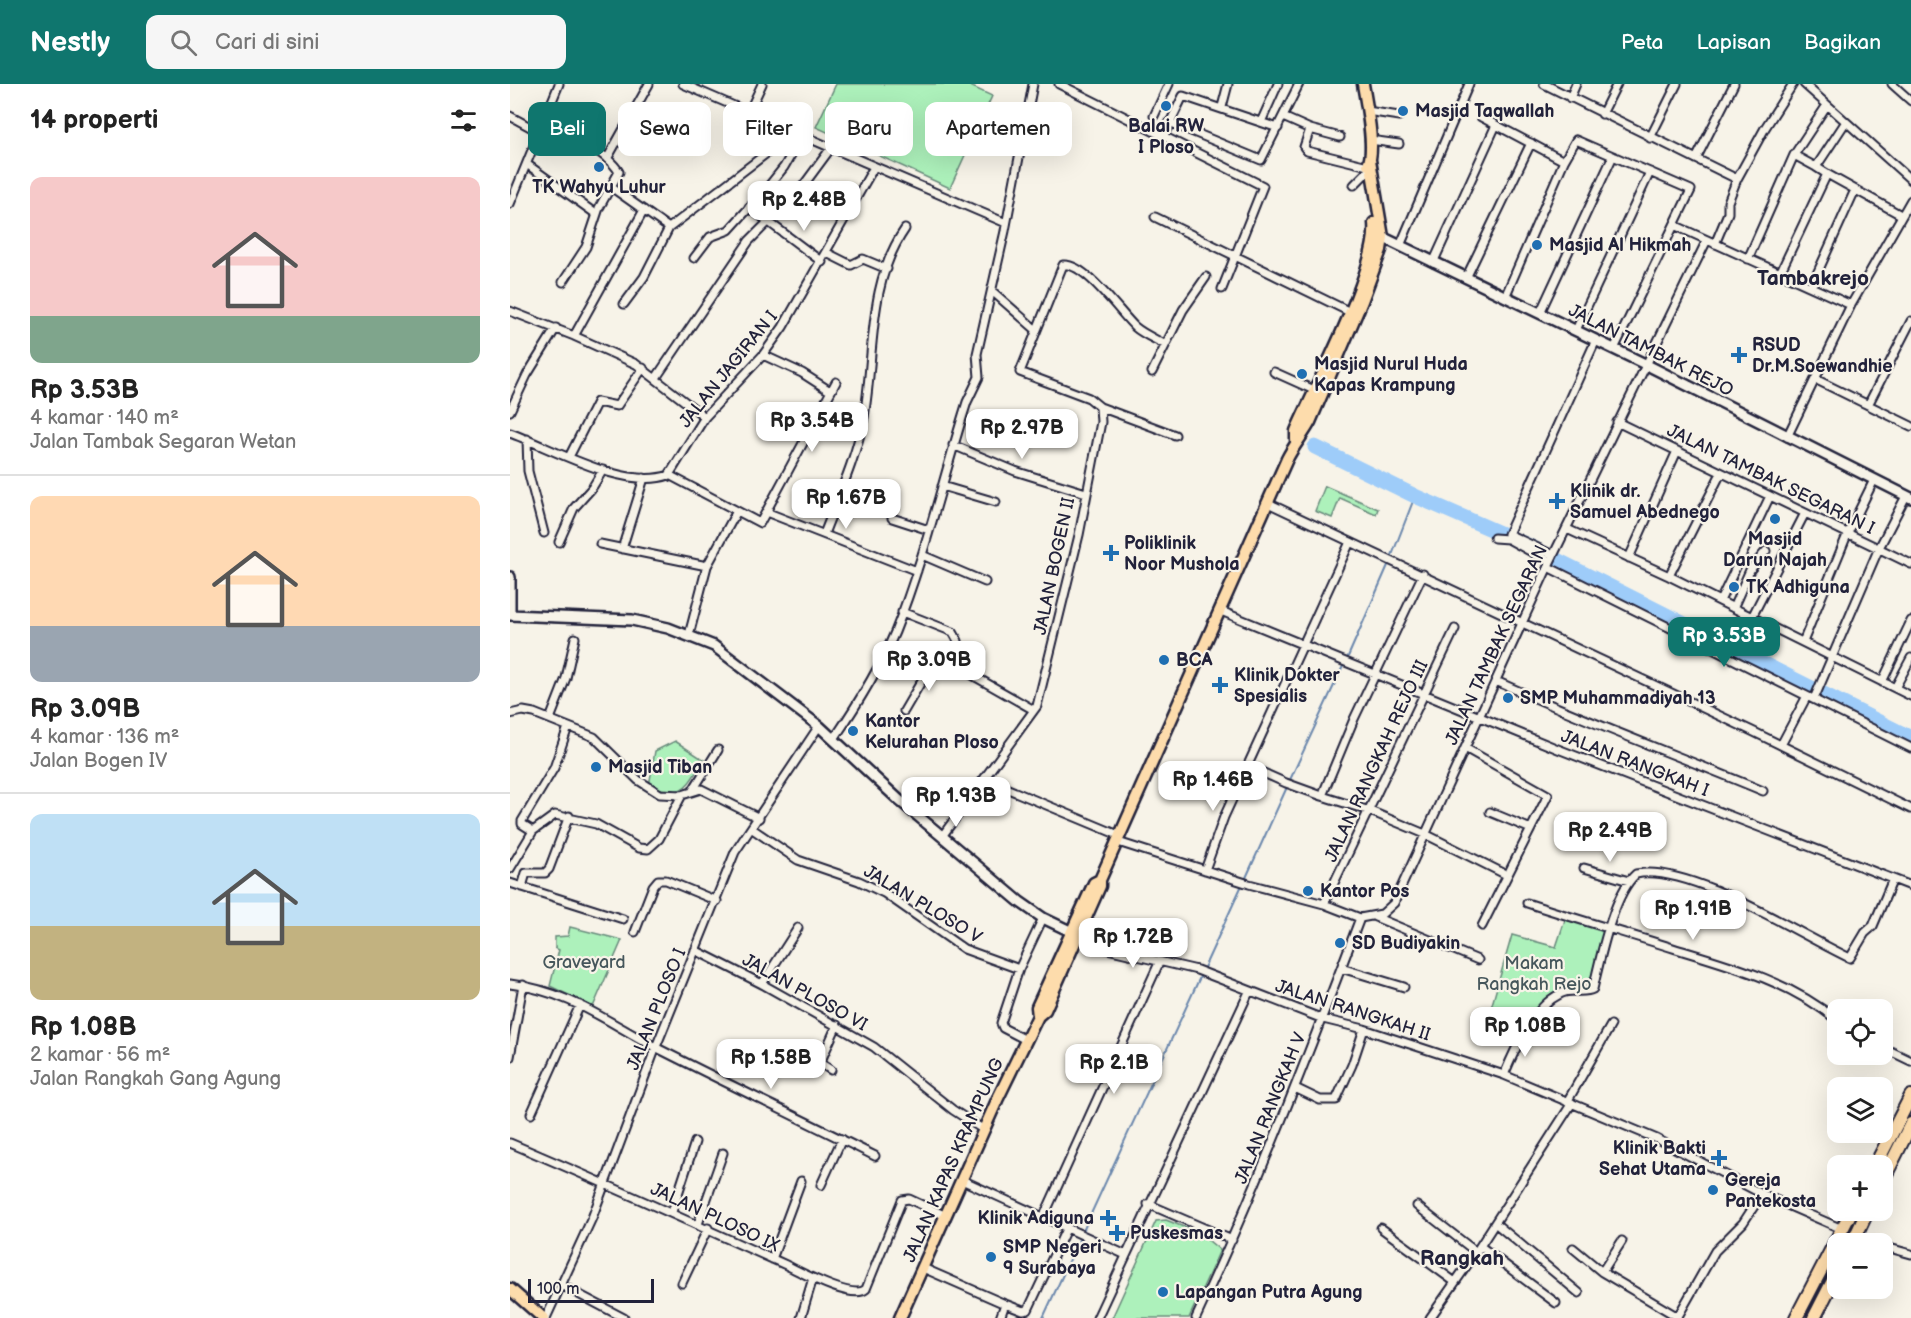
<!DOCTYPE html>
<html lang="id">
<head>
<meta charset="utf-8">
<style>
	body { margin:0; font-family:"Balsamiq Sans",sans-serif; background:#f6f6f6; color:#222; height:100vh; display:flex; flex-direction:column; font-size:22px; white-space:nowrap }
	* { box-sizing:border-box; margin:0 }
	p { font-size:20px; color:#767676 }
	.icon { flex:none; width:33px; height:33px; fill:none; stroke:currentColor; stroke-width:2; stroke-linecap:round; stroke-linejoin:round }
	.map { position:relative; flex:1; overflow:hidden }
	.side { display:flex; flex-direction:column; background:#fff; width:510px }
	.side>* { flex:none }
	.hud { position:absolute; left:18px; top:18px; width:570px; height:54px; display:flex; gap:12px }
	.controls { position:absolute; left:1317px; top:915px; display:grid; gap:12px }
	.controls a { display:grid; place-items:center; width:66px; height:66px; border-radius:12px; background:#fff; box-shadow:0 6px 24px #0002; font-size:30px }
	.scale { position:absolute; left:18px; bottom:15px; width:126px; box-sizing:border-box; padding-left:6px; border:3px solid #22223b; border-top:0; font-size:16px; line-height:21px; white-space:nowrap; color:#22223b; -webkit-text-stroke:4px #f7f3e8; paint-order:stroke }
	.price { position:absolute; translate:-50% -51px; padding:0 14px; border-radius:12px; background:#fff; color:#222; font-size:20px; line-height:39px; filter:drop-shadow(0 2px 3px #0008) }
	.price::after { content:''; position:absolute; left:50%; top:36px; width:18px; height:14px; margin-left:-9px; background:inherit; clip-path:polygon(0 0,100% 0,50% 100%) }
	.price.active { background:#0f766e; color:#fff }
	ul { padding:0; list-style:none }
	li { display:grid; align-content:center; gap:12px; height:318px; padding:0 30px }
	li+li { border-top:2px solid #e0e0e0 }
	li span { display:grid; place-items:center; height:186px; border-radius:12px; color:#555 }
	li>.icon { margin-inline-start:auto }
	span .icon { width:108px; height:108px; fill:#fffc; stroke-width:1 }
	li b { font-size:26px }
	h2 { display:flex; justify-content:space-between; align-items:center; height:72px; padding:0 30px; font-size:26px }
	.tag { padding:0 21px; border-radius:12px; background:#fff; box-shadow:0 6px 24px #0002; font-size:21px; line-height:54px }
	.tag.active { background:#0f766e; color:#fff }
	header { display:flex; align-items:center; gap:36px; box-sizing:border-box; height:84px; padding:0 30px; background:#0f766e; color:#fff }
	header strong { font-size:28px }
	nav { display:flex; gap:33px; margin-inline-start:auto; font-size:21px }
	.search { width:420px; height:54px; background:#f6f6f6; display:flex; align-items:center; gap:15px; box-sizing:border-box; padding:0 21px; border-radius:12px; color:#767676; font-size:22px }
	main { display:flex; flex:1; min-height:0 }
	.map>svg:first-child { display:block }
</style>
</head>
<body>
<header>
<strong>Nestly</strong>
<div class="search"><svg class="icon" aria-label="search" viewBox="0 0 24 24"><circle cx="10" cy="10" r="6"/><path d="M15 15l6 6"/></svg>Cari di sini</div>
<nav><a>Peta</a><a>Lapisan</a><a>Bagikan</a></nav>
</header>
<main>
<section class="side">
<h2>14 properti<svg class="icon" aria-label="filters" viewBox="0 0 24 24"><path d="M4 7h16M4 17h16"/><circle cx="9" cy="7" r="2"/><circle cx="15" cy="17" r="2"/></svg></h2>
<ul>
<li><span style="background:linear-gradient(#f6c9c9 75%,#7fa58c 0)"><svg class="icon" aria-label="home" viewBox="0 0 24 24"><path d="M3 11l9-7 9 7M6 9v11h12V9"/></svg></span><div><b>Rp 3.53B</b><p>4 kamar · 140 m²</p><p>Jalan Tambak Segaran Wetan</p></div></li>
<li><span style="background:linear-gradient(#ffd9b3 70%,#9aa5b1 0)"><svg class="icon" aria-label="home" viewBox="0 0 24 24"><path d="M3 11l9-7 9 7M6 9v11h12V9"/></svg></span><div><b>Rp 3.09B</b><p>4 kamar · 136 m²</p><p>Jalan Bogen IV</p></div></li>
<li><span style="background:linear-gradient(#bfe0f5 60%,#c2b280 0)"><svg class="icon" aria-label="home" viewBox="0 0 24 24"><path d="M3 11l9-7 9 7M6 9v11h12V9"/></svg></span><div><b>Rp 1.08B</b><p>2 kamar · 56 m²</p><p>Jalan Rangkah Gang Agung</p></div></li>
</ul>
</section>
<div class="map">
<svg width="1401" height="1234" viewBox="0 0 1401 1234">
	<rect width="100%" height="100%" fill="#f7f3e8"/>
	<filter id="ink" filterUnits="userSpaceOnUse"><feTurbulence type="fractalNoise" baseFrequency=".0167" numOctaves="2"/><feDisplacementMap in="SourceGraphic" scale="12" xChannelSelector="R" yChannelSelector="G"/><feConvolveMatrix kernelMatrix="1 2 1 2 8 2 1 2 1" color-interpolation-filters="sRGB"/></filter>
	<g filter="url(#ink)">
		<path fill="#adf1bb" stroke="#688a7b" stroke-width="1.5" d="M 326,0 L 456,0 L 482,12 L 440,104 L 306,43 Z
			M 815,402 L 868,425 L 866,430 L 830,414 L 822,434 L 805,427 Z
			M 165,657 L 194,676 C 174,706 176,713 139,702 L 145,667 Z
			M 1055,836 L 1095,845 L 1080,904 L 1045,911 L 1016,941 L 979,931 L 1002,851 L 1046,863 Z
			M 60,843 L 112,856 L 83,923 L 40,902 L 49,866 L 45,864 L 45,853 L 58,852 Z
			M 656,1136 L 689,1149 L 710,1166 L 679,1234 L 602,1234 L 646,1137 Z"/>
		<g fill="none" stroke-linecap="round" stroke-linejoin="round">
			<path stroke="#6c88ad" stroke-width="2" d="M 881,474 L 905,412
				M 837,575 L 879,479
				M 779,698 L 834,580
				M 735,796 L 777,703
				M 693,886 L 732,801
				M 533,1234 L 691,891"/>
			<path stroke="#9eccf9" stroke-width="15" d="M 805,363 L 905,412 L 1015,460 L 1401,654"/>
			<defs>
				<path id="minor" d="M 173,0 L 496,139
					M 549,0 L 753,102 L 712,205
					M 1034,0 L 1227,95
					M 1294,0 L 1401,96
					M 1382,0 L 1401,17
					M 1060,14 L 1066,0
					M 712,23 L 718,0
					M 857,27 L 889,32
					M 238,30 L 252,0
					M 1092,30 L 1107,0
					M 0,32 L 31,49
					M 644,32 L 659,0
					M 773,33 L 800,45 L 830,53
					M 971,33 L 1054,77
					M 659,38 L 751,76 L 789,0
					M 751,38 L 768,0
					M 34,41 C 56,50 97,67 109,88 L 89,124 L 76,163 L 53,198
					M 800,45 L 794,63 L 797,67 L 858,82
					M 653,53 L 673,12 L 768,44
					M 1140,54 L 1167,0
					M 860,56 L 889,60
					M 1284,71 L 1306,83
					M 97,75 L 139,0
					M 1186,75 L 1224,0
					M 18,81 L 86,130
					M 1317,90 L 1391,131
					M 844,101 L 858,87
					M 101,103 L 159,144 L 283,49
					M 0,120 L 49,0
					M 239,123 L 312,178
					M 645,133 L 840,228
					M 1164,141 L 1341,221
					M 1205,160 L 1218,129 L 1218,118 L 1227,95 L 1255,44 L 1283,0
					M 890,162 L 959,0
					M 317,169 L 341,181 L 353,175 L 377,185
					M 184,174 L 200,153 L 219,146 L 258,103 L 274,83 L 292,52
					M 1238,175 L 1284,71 L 1317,21
					M 923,179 L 986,41
					M 1270,189 L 1317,90 L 1306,83 L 1335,39
					M 956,194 L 1021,59
					M 1301,203 L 1345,106
					M 482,207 L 525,245
					M 995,213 L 1054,77 L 1066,56 L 1181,106 L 1104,265
					M 114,220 L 134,193 L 159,144
					M 0,227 L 64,252 L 126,280 L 195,333
					M 1030,229 L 1103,72
					M 1066,246 L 1140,88
					M 64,252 L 134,126
					M 253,271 L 292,289 L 320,307
					M 642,288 L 673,226 L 696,193
					M 764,288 L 804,306
					M 146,294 L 239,157 L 290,106 L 321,64
					M 1305,295 L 1401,342
					M 1358,321 L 1401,237
					M 590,323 L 665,351
					M 0,327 L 17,291 L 46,244
					M 1107,338 L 1401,480
					M 0,349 C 42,364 115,407 159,391 L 195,333 L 253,271 L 273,243 L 364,83
					M 1277,353 L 1341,221 L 1401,116
					M 17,355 L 18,387 L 34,449
					M 443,361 L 505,387 L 576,409
					M 59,373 L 87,318 L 107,322 L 133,284
					M 159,391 L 250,439 L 326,298
					M 432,402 L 486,418
					M 758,419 L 1242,647 L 1401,725
					M 256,428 L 407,487
					M 382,434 L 419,446
					M 1057,445 L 1159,492 L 1401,612
					M 314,450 C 329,411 346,374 354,333 C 365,270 357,200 395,145
					M 984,454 L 998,455 L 1040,478
					M 49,458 L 64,424 L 82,404 L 93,386
					M 90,460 L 197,482
					M 112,465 L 134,394
					M 412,471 L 475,498
					M 1043,471 L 998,450 L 1086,256
					M 1119,474 L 1167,367
					M 1038,483 L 1401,664
					M 1159,492 L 1211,389
					M 1210,517 L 1260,412
					M 1223,524 L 1240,486 L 1256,467
					M 711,527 L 1048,665 L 1401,802
					M 392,528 L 443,548 L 448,557 L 441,579 L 524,626
					M 1242,533 L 1295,429
					M 179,551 L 197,482 L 227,427
					M 1293,558 L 1337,451 L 1364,396
					M 986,597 C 1074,637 1164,670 1253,707
					M 1372,598 L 1401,537
					M 1385,604 L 1401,574
					M 1304,615 L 1369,464 L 1396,412
					M 394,627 L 422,579 L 430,576 L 441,579
					M 0,630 L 13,627 L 24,629 L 84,653 L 128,696 L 150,710 L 172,711 L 191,705 L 249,734
					M 40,635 L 56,594 L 65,554
					M 324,655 C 347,621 369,586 385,548 C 415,473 433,394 457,318 L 469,293 L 467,270 L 495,147 L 523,0
					M 1271,661 L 1297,612
					M 955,664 L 1038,711 L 972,842
					M 738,682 L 776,699 L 812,712 L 844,635 L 913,490
					M 474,695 L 611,752
					M 183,706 L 208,666
					M 812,712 L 860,727 L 915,750 L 997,791
					M 980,728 L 1021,745
					M 241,744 L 288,776 L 349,797 L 374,809 L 454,865 L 509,885
					M 23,747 L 12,740 L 12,737 L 44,684 L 58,643
					M 433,751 L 527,622 L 569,451 L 591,338 L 590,323 L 579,314 L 510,288 L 553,181 C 575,178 610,229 625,243 C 633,250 645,255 654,260
					M 608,758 L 739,800 L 814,820 L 850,834
					M 1074,784 L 1119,797
					M 0,785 L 23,747 L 45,731 L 86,740 L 129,764 L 138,765 L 149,755 L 172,711
					M 695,786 L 714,733 L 840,458
					M 0,799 L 113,835
					M 12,803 L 16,789 L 35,789 L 39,785 L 59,732
					M 1017,819 C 1066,835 1116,849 1166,865 C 1223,882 1281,898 1328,937
					M 814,820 L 945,545
					M 865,833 L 968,876
					M 850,834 L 872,830 L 884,819 L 1040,478 L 1197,156
					M 125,848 L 143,802 L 148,796 L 156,796 L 207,817
					M 569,853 L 597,865 L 687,886 L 813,935 L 854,945 L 994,991 L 1147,1055 L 1252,1110 L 1332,1145
					M 185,866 L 252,900 L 364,963 L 443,1026 L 474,1046
					M 831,884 L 894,903
					M 0,900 C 59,907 97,938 149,965 C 220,1001 293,1036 365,1072
					M 252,900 L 288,844
					M 516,956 L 493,944 L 491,939 L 509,885 L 533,834
					M 1372,963 L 1401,977
					M 0,973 L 13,901
					M 321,986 L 310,979 L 327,941
					M 994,991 C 1005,965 1023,923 1050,910 C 1061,904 1074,910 1083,905 C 1090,876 1103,810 1126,790 C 1180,779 1290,851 1340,874 L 1355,849 L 1363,842 L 1383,795
					M 785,1004 L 810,1016 L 826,1016 L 842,981 L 854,945
					M 1057,1018 L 1101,941
					M 21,1030 L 70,921
					M 0,1059 C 93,1098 184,1140 276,1181 C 291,1188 343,1217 356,1205 L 392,1116 L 399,1115 L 436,1132
					M 452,1096 L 616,1171
					M 311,1101 L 332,1055
					M 638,1120 L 722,1156
					M 907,1122 L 966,1168
					M 162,1128 L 185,1058
					M 534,1132 L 649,879
					M 985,1139 L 1069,1209
					M 188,1140 L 213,1069
					M 871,1144 L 945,1198
					M 1345,1153 L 1365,1160
					M 970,1162 L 1046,1219
					M 1372,1162 L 1401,1170
					M 1063,1164 L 1092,1188 L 1168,1233
					M 262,1175 L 291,1097
					M 413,1184 L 495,1220 L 490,1234
					M 1092,1188 L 1112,1157
					M 172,1199 L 198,1144
					M 51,1201 L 114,1234
					M 495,1220 L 513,1227 L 518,1226 L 557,1143
					M 36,1234 L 82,1134 L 146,963 L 225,768 L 309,642
					M 291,1234 L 303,1194
					M 587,1234 L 739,908
					M 686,1234 C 747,1103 799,969 850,834
					M 920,1234 L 965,1170 L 1062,1019
					M 1167,1234 L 1205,1167 L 1233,1139 L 1252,1110"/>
				<path id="tertiary" d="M 868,151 L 1135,280 L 1401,414
					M 0,493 L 0,530
					M 0,531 L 122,536 L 158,544 L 204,562 L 309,642 L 389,716 L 510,818 L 533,834 L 560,847"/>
				<path id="primary" d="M 853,0 C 856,19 866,65 858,81
					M 786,356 L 786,347 C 806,301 869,184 864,139
					M 528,932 L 527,923 L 584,799 L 590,796
					M 0,1205 L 33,1234
					M 390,1234 L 488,1014 L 528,932 L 535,926 L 590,802 L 590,796 L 777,375 C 784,361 793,351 800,338 L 852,217 L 871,166 L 873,153 L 860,76"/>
				<path id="trunk" d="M 1365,1082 L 1401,1012
					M 1372,1098 L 1401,1040
					M 1342,1160 L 1358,1126
					M 1286,1234 L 1342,1126
					M 1304,1234 L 1328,1187"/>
			</defs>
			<use href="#minor" stroke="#22223b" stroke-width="11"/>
			<use href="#tertiary" stroke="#22223b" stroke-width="14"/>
			<use href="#primary" stroke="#22223b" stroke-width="15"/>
			<use href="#trunk" stroke="#22223b" stroke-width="16"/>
			<use href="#minor" stroke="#f7f3e8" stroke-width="7"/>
			<use href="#tertiary" stroke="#f7f3e8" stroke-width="9"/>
			<use href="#primary" stroke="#fddcac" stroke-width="10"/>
			<use href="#trunk" stroke="#fddcac" stroke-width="12"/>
		</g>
	</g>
	<g fill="#1f6fb2" stroke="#f7f3e8" stroke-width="2">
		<circle cx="656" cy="22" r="6"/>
		<circle cx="893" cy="27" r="6"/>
		<circle cx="89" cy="83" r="6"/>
		<circle cx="1027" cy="161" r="6"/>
		<path d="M1226 262h6v6h6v6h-6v6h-6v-6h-6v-6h6z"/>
		<circle cx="792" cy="290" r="6"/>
		<path d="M1044 408h6v6h6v6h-6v6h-6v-6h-6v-6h6z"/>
		<circle cx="1265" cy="435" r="6"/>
		<path d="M598 460h6v6h6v6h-6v6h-6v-6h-6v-6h6z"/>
		<circle cx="1224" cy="503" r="6"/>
		<circle cx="654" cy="576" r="6"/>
		<path d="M707 592h6v6h6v6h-6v6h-6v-6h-6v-6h6z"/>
		<circle cx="998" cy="614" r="6"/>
		<circle cx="343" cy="647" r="6"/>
		<circle cx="86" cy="683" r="6"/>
		<circle cx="798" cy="807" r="6"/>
		<circle cx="830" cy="859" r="6"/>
		<path d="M1206 1065h6v6h6v6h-6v6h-6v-6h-6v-6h6z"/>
		<circle cx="1203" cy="1106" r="6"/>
		<path d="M595 1125h6v6h6v6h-6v6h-6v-6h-6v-6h6z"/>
		<path d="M604 1140h6v6h6v6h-6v6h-6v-6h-6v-6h6z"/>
		<circle cx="481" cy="1173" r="6"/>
		<circle cx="653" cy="1208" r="6"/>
	</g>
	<g text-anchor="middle" stroke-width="4.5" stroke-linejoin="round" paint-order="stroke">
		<g font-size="18" font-weight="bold" fill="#22223b" stroke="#f7f3e8" text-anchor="start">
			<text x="905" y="33">Masjid Taqwallah</text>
			<text x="656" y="48" text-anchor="middle">Balai RW<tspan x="656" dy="21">I Ploso</tspan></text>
			<text x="89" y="109" text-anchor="middle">TK Wahyu Luhur</text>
			<text x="1039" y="167">Masjid Al Hikmah</text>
			<text x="1242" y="267">RSUD<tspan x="1242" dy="21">Dr.M.Soewandhie</tspan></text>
			<text x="804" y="286">Masjid Nurul Huda<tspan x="804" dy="21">Kapas Krampung</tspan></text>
			<text x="1060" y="413">Klinik dr.<tspan x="1060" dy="21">Samuel Abednego</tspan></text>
			<text x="1265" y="461" text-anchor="middle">Masjid<tspan x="1265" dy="21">Darun Najah</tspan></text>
			<text x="614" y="465">Poliklinik<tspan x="614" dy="21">Noor Mushola</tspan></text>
			<text x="1236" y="509">TK Adhiguna</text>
			<text x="666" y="582">BCA</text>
			<text x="724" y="597">Klinik Dokter<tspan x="724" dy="21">Spesialis</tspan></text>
			<text x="1010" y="620">SMP Muhammadiyah 13</text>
			<text x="355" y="643">Kantor<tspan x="355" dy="21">Kelurahan Ploso</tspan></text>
			<text x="98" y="689">Masjid Tiban</text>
			<text x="810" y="813">Kantor Pos</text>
			<text x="842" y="865">SD Budiyakin</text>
			<text x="1196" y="1070" text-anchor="end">Klinik Bakti<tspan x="1196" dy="21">Sehat Utama</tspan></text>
			<text x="1215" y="1102">Gereja<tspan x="1215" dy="21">Pantekosta</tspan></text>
			<text x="584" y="1140" text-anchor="end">Klinik Adiguna</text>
			<text x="620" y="1155">Puskesmas</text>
			<text x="493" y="1169">SMP Negeri<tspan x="493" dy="21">9 Surabaya</tspan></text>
			<text x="665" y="1214">Lapangan Putra Agung</text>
		</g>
		<g font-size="18" fill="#22223b" stroke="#f7f3e8">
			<text transform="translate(1141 266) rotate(27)" y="6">JALAN TAMBAK REJO</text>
			<text transform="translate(218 285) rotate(-51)" y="6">JALAN JAGIRAN I</text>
			<text transform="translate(1261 395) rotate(26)" y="6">JALAN TAMBAK SEGARAN I</text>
			<text transform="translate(544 482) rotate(-78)" y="6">JALAN BOGEN II</text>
			<text transform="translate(986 561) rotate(-65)" y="6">JALAN TAMBAK SEGARAN</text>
			<text transform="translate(866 677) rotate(-65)" y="6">JALAN RANGKAH REJO III</text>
			<text transform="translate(1125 679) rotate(21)" y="6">JALAN RANGKAH I</text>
			<text transform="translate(413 820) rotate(31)" y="6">JALAN PLOSO V</text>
			<text transform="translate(295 908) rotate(29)" y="6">JALAN PLOSO VI</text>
			<text transform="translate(146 925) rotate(-68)" y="6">JALAN PLOSO I</text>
			<text transform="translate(843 926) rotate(18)" y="6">JALAN RANGKAH II</text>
			<text transform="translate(760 1024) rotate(-68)" y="6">JALAN RANGKAH V</text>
			<text transform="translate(443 1076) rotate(-66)" y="6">JALAN KAPAS KRAMPUNG</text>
			<text transform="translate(205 1133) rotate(25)" y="6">JALAN PLOSO IX</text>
		</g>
		<g font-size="18" fill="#45565b" stroke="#f7f3e8">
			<text x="74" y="884">Graveyard</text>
			<text x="1024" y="885">Makam<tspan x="1024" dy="21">Rangkah Rejo</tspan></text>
		</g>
		<g font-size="21" font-weight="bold" fill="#22223b" stroke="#f7f3e8">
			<text x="1303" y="201">Tambakrejo</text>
			<text x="952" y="1181">Rangkah</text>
		</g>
	</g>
</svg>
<div class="controls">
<a><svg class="icon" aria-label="locate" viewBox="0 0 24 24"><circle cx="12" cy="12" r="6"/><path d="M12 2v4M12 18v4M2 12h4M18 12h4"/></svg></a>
<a><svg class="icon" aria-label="layers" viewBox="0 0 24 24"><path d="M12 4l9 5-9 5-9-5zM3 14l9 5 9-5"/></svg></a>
<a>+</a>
<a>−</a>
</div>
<div class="scale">100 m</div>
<b class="price" style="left:294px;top:148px">Rp 2.48B</b>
<b class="price" style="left:302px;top:369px">Rp 3.54B</b>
<b class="price" style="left:512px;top:376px">Rp 2.97B</b>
<b class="price" style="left:336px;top:446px">Rp 1.67B</b>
<b class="price active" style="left:1214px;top:584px">Rp 3.53B</b>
<b class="price" style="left:419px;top:608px">Rp 3.09B</b>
<b class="price" style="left:703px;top:728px">Rp 1.46B</b>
<b class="price" style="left:446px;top:744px">Rp 1.93B</b>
<b class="price" style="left:1100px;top:779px">Rp 2.49B</b>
<b class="price" style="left:1183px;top:857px">Rp 1.91B</b>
<b class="price" style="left:623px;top:885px">Rp 1.72B</b>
<b class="price" style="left:1015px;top:974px">Rp 1.08B</b>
<b class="price" style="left:261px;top:1006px">Rp 1.58B</b>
<b class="price" style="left:604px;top:1011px">Rp 2.1B</b>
<div class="hud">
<a class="tag active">Beli</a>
<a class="tag">Sewa</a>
<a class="tag">Filter</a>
<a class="tag">Baru</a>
<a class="tag">Apartemen</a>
</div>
</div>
</main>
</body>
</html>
